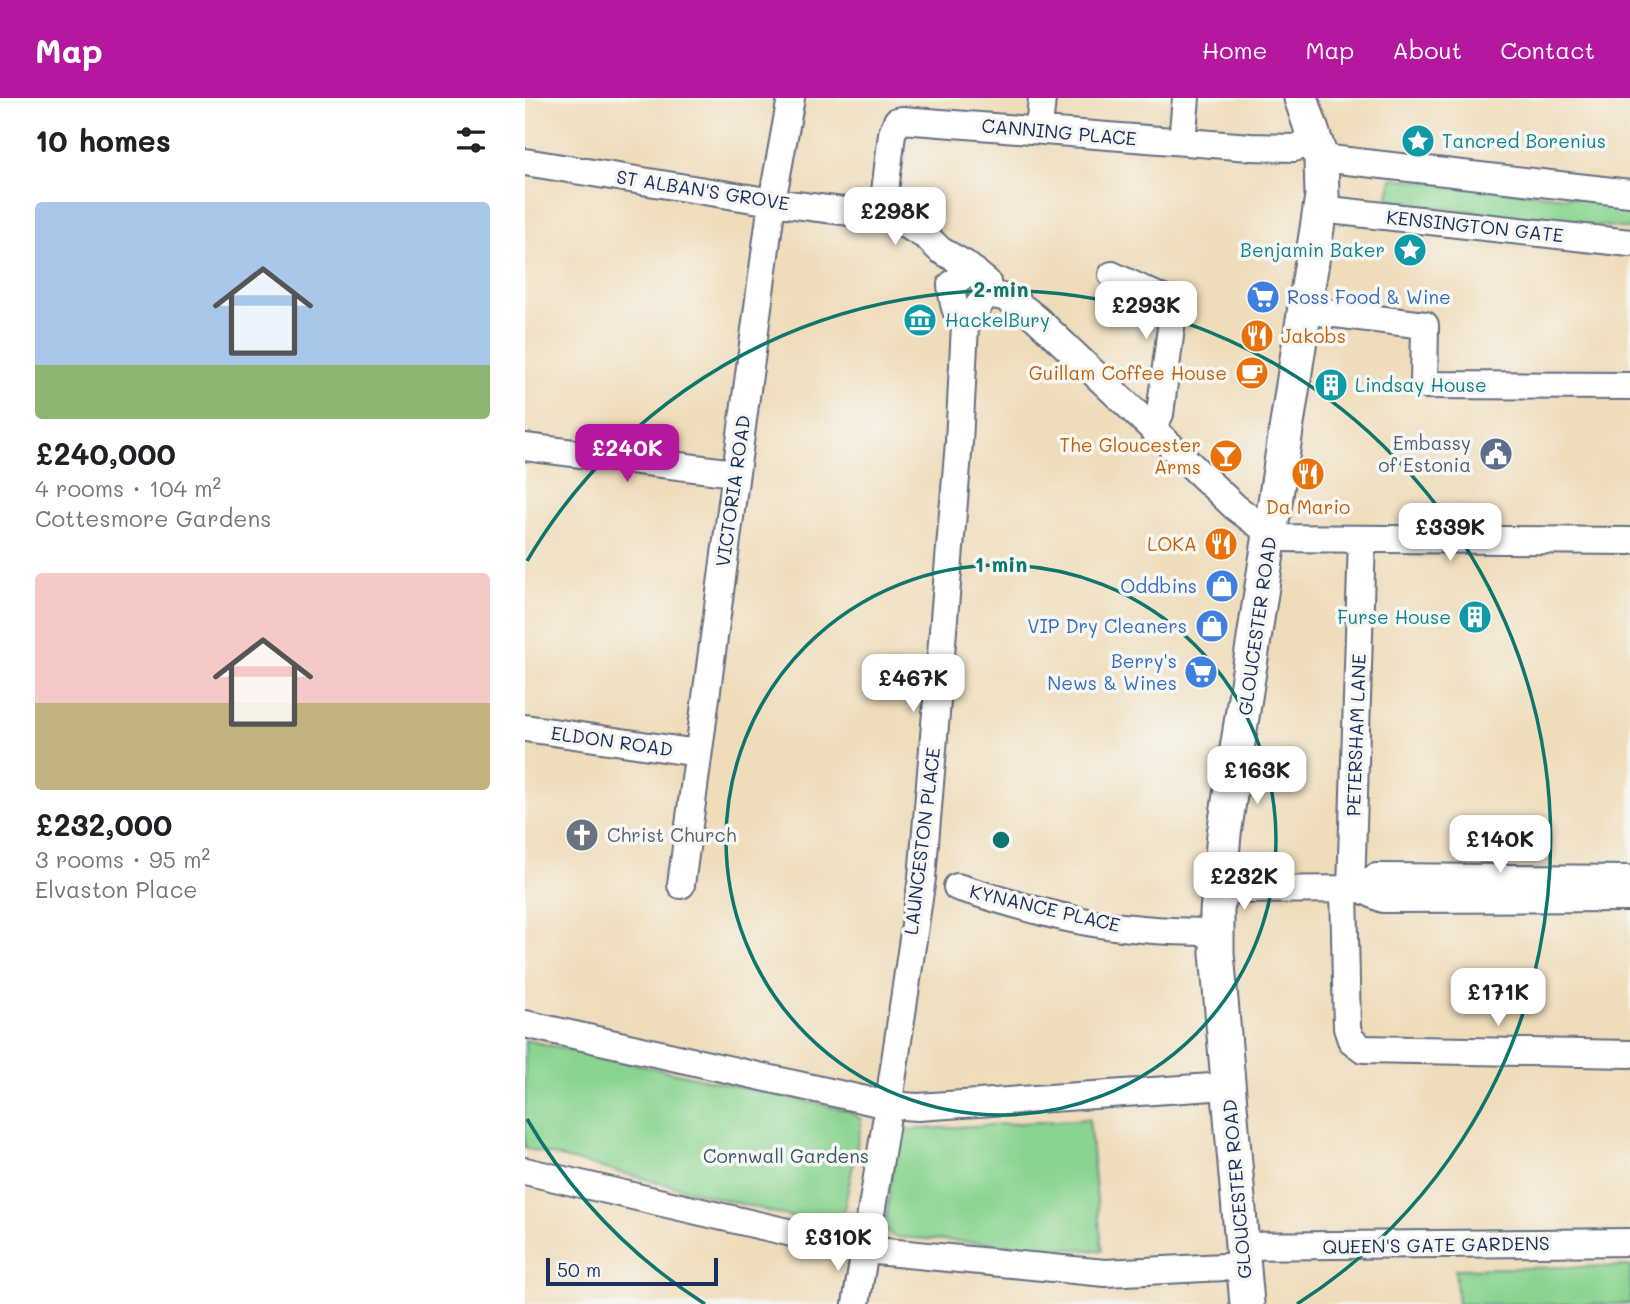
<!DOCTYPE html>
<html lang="en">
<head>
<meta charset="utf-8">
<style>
	body { margin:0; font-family:Mali,sans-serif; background:#f2f2f2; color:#202124; height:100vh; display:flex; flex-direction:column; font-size:26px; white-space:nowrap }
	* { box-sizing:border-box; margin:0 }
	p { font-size:23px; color:#757577 }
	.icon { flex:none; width:38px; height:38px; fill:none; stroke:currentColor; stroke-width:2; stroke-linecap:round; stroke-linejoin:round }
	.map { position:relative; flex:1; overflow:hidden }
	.panel { display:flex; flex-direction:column; background:#fff; width:525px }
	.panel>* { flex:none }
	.scale { position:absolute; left:21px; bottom:18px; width:172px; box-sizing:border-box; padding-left:7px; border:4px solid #1b2f5e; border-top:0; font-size:19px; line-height:24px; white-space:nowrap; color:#1b2f5e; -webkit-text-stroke:5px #f6f6f2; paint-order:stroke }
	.price { position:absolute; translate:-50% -60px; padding:0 16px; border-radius:14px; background:#fff; color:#222; font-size:23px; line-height:46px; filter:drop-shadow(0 2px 4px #0008) }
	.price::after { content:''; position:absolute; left:50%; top:42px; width:21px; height:16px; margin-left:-10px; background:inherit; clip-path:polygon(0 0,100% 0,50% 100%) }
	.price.current { background:#b5179e; color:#fff }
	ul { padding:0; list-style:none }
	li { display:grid; align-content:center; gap:14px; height:371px; padding:0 35px }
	li span { display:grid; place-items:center; height:217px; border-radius:7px; color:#555 }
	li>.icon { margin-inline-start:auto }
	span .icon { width:126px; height:126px; fill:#fffc; stroke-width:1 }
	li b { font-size:30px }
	h2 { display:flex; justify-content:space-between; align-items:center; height:84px; padding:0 35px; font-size:30px }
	header { display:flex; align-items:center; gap:42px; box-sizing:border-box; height:98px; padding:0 35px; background:#b5179e; color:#fff }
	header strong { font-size:33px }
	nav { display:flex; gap:38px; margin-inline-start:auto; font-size:24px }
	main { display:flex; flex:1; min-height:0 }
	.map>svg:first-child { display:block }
</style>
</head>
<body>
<header>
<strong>Map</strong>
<nav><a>Home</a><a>Map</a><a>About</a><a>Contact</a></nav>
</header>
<main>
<section class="panel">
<h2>10 homes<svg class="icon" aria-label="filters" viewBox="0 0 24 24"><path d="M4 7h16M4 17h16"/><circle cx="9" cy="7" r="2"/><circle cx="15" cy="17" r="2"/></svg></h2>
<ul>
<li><span style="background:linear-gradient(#a9c7e8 75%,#8fb573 0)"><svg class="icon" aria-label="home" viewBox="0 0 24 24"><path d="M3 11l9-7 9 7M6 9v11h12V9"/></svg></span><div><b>£240,000</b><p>4 rooms · 104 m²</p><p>Cottesmore Gardens</p></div></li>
<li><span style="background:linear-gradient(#f6c9c9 60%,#c2b280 0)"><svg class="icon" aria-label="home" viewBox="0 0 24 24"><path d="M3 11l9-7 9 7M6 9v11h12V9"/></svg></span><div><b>£232,000</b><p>3 rooms · 95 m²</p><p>Elvaston Place</p></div></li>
</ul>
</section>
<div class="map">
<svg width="1105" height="1206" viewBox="0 0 1105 1206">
	<rect width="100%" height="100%" fill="#f6f6f2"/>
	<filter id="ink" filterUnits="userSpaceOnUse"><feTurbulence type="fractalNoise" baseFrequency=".0143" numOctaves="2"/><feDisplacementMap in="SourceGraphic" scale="14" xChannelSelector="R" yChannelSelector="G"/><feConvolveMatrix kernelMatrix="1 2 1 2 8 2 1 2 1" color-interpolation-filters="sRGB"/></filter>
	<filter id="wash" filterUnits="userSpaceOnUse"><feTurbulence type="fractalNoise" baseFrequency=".00686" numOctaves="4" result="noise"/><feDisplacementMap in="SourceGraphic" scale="28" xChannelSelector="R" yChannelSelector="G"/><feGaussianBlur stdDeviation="1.57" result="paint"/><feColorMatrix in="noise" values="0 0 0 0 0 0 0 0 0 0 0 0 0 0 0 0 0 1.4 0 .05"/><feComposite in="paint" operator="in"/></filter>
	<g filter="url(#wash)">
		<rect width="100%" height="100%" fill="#efdcba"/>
		<path fill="#8ad490" stroke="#528277" stroke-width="2" d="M 867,80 L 1105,106 L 1105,131 L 870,105 L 865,103 L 863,98 Z
			M 0,942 L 325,1013 L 336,1022 L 336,1027 L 317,1122 L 312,1128 L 305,1129 L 0,1050 Z
			M 564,1021 L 577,1153 L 370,1139 L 362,1133 L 360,1127 L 371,1044 L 373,1038 L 383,1032 Z
			M 1105,1168 L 1105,1206 L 933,1206 L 930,1171 Z"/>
	</g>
	<g filter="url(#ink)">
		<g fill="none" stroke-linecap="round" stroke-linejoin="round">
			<defs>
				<path id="minor" d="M 514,32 L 517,0
					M 657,43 L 661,0
					M 796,60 L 1105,95
					M 0,64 L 247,104 L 357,118 L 375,124 L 402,139 L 415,152 L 440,166 L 462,184 L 461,197 L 440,227 L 434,344 L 397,780 L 359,1037 L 331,1206
					M 795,111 L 1105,145
					M 357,118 L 367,36 L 372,23 L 377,22 L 725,49 L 769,50 L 792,43
					M 587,177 L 649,206 L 635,316 L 626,329
					M 461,197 C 483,196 496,208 512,221 L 710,409 L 734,427 L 747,430
					M 778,212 L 900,227 L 899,287 L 1105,288
					M 440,227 C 429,215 428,203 426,187 L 440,176 L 449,173
					M 0,349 L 210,375
					M 745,440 L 1105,443
					M 0,630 L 173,655
					M 156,787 L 247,104 L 266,0
					M 432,789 C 470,800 508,813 547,821 C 595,831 643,834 691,834
					M 819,791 L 822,930 L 826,942 L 838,951 L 1105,956
					M 826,791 L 837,441
					M 836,791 L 851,779 L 1105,781
					M 693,792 L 836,791 L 858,801 L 1105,800
					M 0,926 L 363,1007 L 393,1009 L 702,988
					M 0,1073 L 340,1152 L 580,1175 L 719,1168
					M 717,1148 L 1105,1144"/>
				<path id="major" d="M 722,1206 L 692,855 L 692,814 L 699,736 L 797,98 L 796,60 L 776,0"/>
			</defs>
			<use href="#minor" stroke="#656c7e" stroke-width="30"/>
			<use href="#major" stroke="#656c7e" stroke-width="37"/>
			<use href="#minor" stroke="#fff" stroke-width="26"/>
			<use href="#major" stroke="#fff" stroke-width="33"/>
		</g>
	</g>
	<g fill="none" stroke="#0f766e" stroke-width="3.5">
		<circle cx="476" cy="742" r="275"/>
		<path d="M180 1206A550 550 0 0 1 2 1021M2 463A550 550 0 1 1 772 1206"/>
	</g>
	<defs>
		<symbol id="sight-disc" viewBox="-11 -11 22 22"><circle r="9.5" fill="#0f9aa8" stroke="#f6f6f2"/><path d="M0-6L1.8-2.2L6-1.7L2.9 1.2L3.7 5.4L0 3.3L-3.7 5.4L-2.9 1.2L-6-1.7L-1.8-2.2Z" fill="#fff"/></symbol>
		<symbol id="supermarket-disc" viewBox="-11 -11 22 22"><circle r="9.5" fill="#3f7fe0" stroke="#f6f6f2"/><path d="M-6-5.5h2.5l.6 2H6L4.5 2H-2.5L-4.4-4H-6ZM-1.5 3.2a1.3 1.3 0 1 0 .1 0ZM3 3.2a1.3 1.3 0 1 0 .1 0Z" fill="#fff"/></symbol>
		<symbol id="museum-disc" viewBox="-11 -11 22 22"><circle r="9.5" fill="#0f9aa8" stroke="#f6f6f2"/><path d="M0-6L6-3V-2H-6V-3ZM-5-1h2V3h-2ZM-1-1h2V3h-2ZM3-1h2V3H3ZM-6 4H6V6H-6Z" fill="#fff"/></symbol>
		<symbol id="restaurant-disc" viewBox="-11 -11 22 22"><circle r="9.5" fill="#e8710a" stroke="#f6f6f2"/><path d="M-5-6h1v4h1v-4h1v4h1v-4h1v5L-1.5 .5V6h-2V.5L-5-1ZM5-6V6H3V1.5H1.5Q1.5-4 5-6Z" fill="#fff"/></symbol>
		<symbol id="cafe-disc" viewBox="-11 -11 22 22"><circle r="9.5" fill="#e8710a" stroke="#f6f6f2"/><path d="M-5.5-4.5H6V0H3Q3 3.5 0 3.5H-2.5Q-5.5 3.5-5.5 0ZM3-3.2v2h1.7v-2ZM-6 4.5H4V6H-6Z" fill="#fff"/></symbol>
		<symbol id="building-disc" viewBox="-11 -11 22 22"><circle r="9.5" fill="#0f9aa8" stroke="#f6f6f2"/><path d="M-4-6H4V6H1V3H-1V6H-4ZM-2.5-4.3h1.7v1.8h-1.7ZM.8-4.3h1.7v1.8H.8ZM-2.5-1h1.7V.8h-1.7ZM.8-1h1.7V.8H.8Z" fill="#fff"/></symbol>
		<symbol id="civic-disc" viewBox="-11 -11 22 22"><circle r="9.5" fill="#5c6f8a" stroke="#f6f6f2"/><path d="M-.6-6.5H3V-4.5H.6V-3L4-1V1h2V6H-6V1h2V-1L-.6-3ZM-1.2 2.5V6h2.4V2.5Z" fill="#fff"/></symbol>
		<symbol id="bar-disc" viewBox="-11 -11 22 22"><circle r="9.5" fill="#e8710a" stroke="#f6f6f2"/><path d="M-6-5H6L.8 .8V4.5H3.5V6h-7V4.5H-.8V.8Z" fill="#fff"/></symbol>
		<symbol id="shop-disc" viewBox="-11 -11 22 22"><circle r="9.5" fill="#3f7fe0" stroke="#f6f6f2"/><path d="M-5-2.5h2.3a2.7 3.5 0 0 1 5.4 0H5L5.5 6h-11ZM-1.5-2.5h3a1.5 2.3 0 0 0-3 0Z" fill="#fff"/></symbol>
		<symbol id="church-disc" viewBox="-11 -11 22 22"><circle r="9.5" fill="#6b7280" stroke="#f6f6f2"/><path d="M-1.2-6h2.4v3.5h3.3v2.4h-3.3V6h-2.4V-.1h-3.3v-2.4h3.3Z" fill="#fff"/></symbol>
	</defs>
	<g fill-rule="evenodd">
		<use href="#sight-disc" x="874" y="24" width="38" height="38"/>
		<use href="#sight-disc" x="866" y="133" width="38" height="38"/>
		<use href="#supermarket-disc" x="719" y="180" width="38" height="38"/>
		<use href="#museum-disc" x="376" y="203" width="38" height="38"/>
		<use href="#restaurant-disc" x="713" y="219" width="38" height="38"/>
		<use href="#cafe-disc" x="708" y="256" width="38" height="38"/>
		<use href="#building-disc" x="787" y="268" width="38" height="38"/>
		<use href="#civic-disc" x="952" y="337" width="38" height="38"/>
		<use href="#bar-disc" x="682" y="339" width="38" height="38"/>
		<use href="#restaurant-disc" x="764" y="357" width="38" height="38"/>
		<use href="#restaurant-disc" x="677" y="427" width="38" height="38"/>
		<use href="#shop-disc" x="678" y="469" width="38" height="38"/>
		<use href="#building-disc" x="931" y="500" width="38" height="38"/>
		<use href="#shop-disc" x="668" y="509" width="38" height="38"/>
		<use href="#supermarket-disc" x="657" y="555" width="38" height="38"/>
		<use href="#church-disc" x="38" y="718" width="38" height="38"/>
	</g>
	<g text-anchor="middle" stroke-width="7" stroke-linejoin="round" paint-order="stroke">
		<g font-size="19" fill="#1b2f5e" stroke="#f6f6f2">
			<text transform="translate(534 34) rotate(5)" y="7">CANNING PLACE</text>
			<text transform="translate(178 92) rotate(9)" y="7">ST ALBAN'S GROVE</text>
			<text transform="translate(950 128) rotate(6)" y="7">KENSINGTON GATE</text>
			<text transform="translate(208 393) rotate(-82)" y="7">VICTORIA ROAD</text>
			<text transform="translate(732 528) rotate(-82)" y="7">GLOUCESTER ROAD</text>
			<text transform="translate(831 637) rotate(-88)" y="7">PETERSHAM LANE</text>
			<text transform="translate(87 643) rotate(8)" y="7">ELDON ROAD</text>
			<text transform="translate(397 743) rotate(-83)" y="7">LAUNCESTON PLACE</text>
			<text transform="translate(520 810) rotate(13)" y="7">KYNANCE PLACE</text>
			<text transform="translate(712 1091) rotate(-95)" y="7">GLOUCESTER ROAD</text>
			<text transform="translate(911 1147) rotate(-1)" y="7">QUEEN'S GATE GARDENS</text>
		</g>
		<g font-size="19" fill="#0d838f" stroke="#f6f6f2" text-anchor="start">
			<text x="917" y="50">Tancred Borenius</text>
			<text x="860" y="159" text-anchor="end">Benjamin Baker</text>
			<text x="420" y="229">HackelBury</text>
			<text x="830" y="294">Lindsay House</text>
			<text x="926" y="526" text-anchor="end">Furse House</text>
		</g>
		<g font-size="19" fill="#366cbe" stroke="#f6f6f2" text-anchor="end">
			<text x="762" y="206" text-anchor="start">Ross Food &amp; Wine</text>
			<text x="672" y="495">Oddbins</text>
			<text x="662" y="535">VIP Dry Cleaners</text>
			<text x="652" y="570">Berry's<tspan x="652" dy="22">News &amp; Wines</tspan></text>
		</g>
		<g font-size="19" fill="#c56008" stroke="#f6f6f2" text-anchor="end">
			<text x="756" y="245" text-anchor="start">Jakobs</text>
			<text x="702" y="282">Guillam Coffee House</text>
			<text x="676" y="354">The Gloucester<tspan x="676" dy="22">Arms</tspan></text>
			<text x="783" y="416" text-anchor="middle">Da Mario</text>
			<text x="672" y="453">LOKA</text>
		</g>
		<g font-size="19" fill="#4e5e75" stroke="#f6f6f2" text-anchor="end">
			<text x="946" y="352">Embassy<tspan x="946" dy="22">of Estonia</tspan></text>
		</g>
		<g font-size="19" fill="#5b616d" stroke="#f6f6f2" text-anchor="start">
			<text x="82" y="744">Christ Church</text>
		</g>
		<g font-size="19" fill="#37586a" stroke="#f6f6f2">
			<text x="261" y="1065">Cornwall Gardens</text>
		</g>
	</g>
	<circle cx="476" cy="742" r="10" fill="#0f766e" stroke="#f6f6f2" stroke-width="3.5"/>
	<g font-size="21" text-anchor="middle" font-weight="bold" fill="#0f766e" stroke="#f6f6f2" stroke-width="7" stroke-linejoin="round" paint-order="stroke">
		<text x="476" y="199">2 min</text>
		<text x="476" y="474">1 min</text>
	</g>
</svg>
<div class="scale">50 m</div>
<b class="price" style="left:370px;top:149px">£298K</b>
<b class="price" style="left:621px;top:243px">£293K</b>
<b class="price current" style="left:102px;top:386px">£240K</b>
<b class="price" style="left:925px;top:465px">£339K</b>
<b class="price" style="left:388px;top:616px">£467K</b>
<b class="price" style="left:732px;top:708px">£163K</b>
<b class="price" style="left:975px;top:777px">£140K</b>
<b class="price" style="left:719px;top:814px">£232K</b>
<b class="price" style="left:973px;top:930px">£171K</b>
<b class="price" style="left:313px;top:1175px">£310K</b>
</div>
</main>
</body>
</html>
